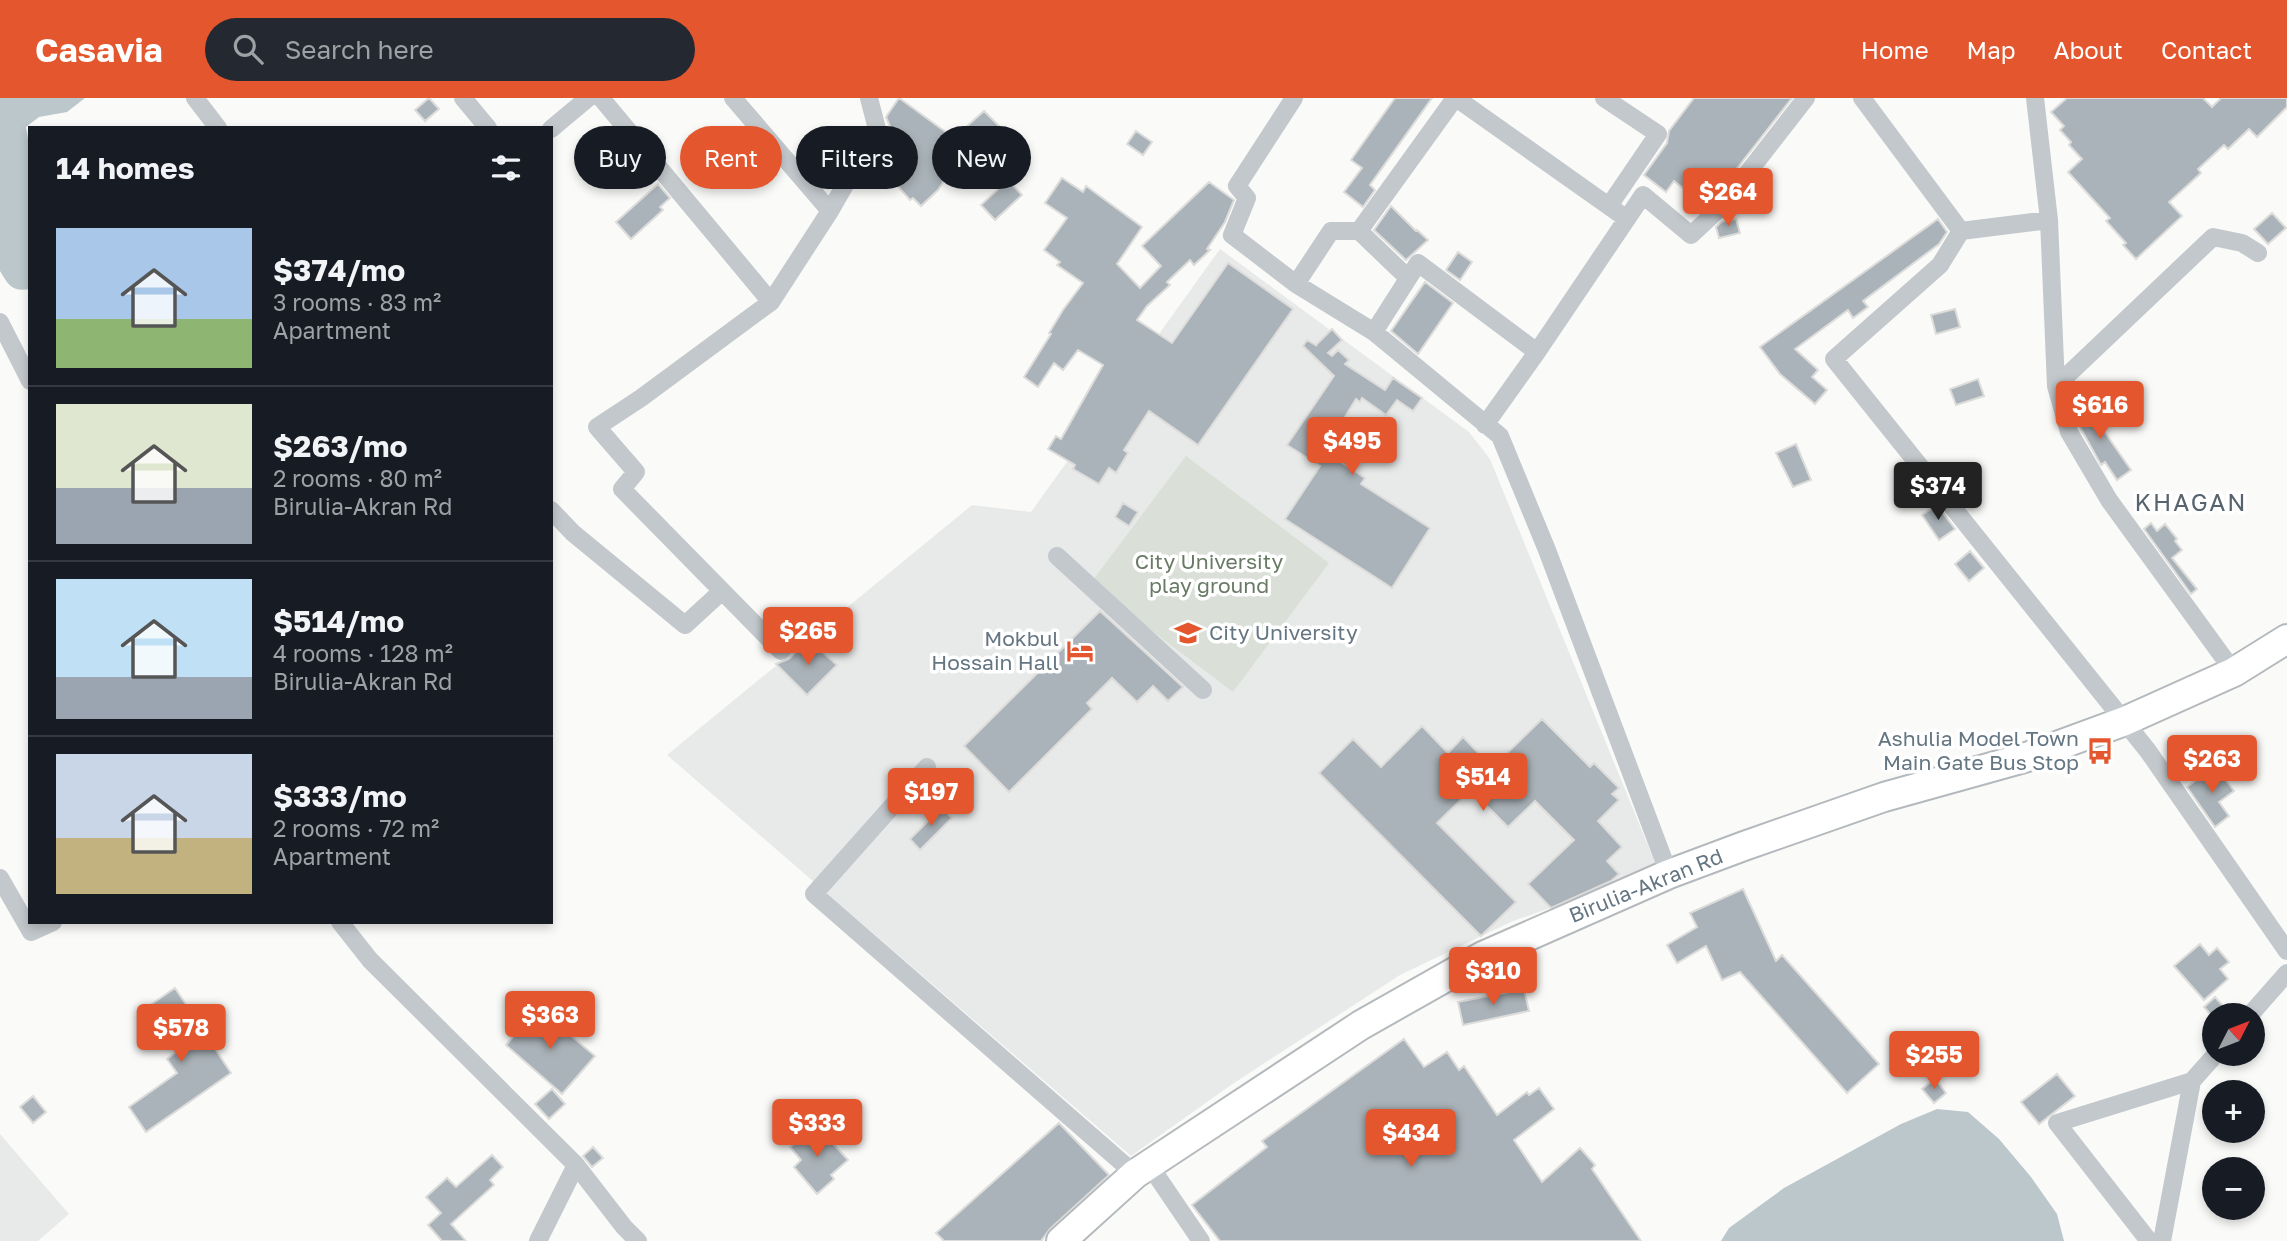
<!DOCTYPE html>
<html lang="en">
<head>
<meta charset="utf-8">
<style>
	body { margin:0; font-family:"Golos Text",sans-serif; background:#242831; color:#f1f3f6; height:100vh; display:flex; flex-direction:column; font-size:26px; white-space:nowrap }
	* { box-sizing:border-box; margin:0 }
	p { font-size:23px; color:#9ea1a6 }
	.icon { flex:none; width:38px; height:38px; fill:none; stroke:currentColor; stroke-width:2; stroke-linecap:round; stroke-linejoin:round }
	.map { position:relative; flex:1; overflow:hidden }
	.side { position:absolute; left:28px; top:28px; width:525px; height:798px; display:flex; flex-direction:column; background:#171b24; border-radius:0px; box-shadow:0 4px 10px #0003 }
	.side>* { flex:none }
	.guide { position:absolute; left:574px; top:28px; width:665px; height:63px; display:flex; gap:14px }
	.needle { width:46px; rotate:48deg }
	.tools { position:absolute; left:2202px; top:905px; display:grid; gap:14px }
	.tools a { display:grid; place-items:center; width:63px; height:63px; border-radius:50%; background:#171b24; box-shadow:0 4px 10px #0003; font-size:35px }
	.price { position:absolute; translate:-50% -60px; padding:0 16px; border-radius:7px; background:#e4572e; color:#fff; font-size:23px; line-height:46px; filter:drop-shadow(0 2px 4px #0008) }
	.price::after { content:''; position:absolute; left:50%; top:42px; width:21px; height:16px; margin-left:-10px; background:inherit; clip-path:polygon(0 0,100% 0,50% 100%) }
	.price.current { background:#222; color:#fff }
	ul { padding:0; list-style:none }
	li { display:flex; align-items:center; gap:21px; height:175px; padding:0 28px }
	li+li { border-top:2px solid #363941 }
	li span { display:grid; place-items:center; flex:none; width:196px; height:140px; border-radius:0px; color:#555 }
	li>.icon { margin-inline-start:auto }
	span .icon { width:84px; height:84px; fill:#fffc; stroke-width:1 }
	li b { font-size:30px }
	h2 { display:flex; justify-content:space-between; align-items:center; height:84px; padding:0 28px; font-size:30px }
	.chip { padding:0 24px; border-radius:32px; background:#171b24; box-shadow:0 4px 10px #0003; font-size:24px; line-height:63px }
	.chip.current { background:#e4572e; color:#fff }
	header { display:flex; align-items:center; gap:42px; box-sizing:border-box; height:98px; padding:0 35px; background:#e4572e; color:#fff }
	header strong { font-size:33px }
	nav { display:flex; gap:38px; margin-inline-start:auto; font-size:24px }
	.search { width:490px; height:63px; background:#242831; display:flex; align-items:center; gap:18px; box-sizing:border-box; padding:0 24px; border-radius:38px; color:#9ea1a6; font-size:26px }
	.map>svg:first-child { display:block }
</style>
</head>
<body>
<header>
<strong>Casavia</strong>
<div class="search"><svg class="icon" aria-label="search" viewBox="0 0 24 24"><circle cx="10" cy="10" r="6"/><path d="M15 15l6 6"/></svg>Search here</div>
<nav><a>Home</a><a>Map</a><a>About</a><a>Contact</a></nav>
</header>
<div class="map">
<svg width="2287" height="1143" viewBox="0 0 2287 1143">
	<rect width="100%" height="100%" fill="#fafaf8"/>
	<path fill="#e8e9e9" d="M 1220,151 L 1469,334 L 1490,361 L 1658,772 L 1513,823 L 1400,877 L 1231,987 L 1131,1058 L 667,657 L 972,407 L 1031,414 Z
		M 0,1036 L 69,1116 L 38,1143 L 0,1143 Z"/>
	<path fill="#dadfd7" d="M 1186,358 L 1329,465 L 1233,594 L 1090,486 Z"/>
	<path fill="#bbc7cb" d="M 0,0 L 85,0 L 67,14 L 39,19 L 26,29 L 30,53 L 30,191 C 12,194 9,188 0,173 Z
		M 1937,1011 L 1968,1014 L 1999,1041 L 2031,1079 L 2057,1116 L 2064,1143 L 1721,1143 L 1729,1130 L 1784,1090 L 1901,1026 Z"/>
	<path fill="#aab3b9" stroke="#dcdcda" stroke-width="2" d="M 429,0 L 439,11 L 425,23 L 415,12 Z
		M 899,0 L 954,40 L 984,13 L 999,28 L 986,41 L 977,31 L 938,92 L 921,108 L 913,100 L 910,102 L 886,75 L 905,58 L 883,43 L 890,28 L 886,19 Z
		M 1395,0 L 1432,0 L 1370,87 L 1375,92 L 1363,109 L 1344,94 L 1362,70 L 1351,62 Z
		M 1694,0 L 1792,0 L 1724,87 L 1704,73 L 1688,94 L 1674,83 L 1666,94 L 1644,77 L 1667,45 L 1669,33 Z
		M 2067,0 L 2203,0 L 2212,9 L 2221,0 L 2287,0 L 2287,9 L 2257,39 L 2249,31 L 2228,51 L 2224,47 L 2198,71 L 2201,75 L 2169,104 L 2182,118 L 2136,161 L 2123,147 L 2126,145 L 2106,123 L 2110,120 L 2068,74 L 2082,61 L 2069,47 L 2071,44 L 2060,32 L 2064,28 L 2051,14 Z
		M 1136,33 L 1152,44 L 1143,57 L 1127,46 Z
		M 1062,80 L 1083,94 L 1086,88 L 1142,129 L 1117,166 L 1140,190 L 1161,168 L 1142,148 L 1209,84 L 1234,102 L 1225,124 L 1207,151 L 1210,152 L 1194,167 L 1190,162 L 1167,184 L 1170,187 L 1147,208 L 1137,222 L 1172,245 L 1228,165 L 1293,211 L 1198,347 L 1149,313 L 1124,352 L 1128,355 L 1116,375 L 1109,370 L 1099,386 L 1073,371 L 1075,367 L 1048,351 L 1056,338 L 1061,341 L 1103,267 L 1078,252 L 1063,272 L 1054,265 L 1038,289 L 1024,279 L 1051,236 L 1049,235 L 1063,212 L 1083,185 L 1057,167 L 1060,164 L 1044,152 L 1067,120 L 1045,105 Z
		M 1008,82 L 1022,97 L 995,122 L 981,107 Z
		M 658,86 L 670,100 L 660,109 L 663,112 L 631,141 L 616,124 Z
		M 1391,108 L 1416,133 L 1417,132 L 1428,142 L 1406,162 L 1374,132 Z
		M 2272,115 L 2286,130 L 2268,146 L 2254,131 Z
		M 1736,121 L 1740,135 L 1719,140 L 1716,129 L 1721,124 Z
		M 1938,121 L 1947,134 L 1939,146 L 1863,203 L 1868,209 L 1853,220 L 1848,212 L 1795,251 L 1818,272 L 1812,279 L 1827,292 L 1815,306 L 1780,276 L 1760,249 Z
		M 1458,154 L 1472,164 L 1460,182 L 1446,172 Z
		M 1425,184 L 1453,205 L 1418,256 L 1391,233 Z
		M 1955,211 L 1960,229 L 1936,236 L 1931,217 Z
		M 1332,231 L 1342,242 L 1328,255 L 1332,258 L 1338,252 L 1349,262 L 1345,266 L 1385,292 L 1393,280 L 1422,300 L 1413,313 L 1397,302 L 1386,317 L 1362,300 L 1360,304 L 1356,301 L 1324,353 L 1365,380 L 1361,386 L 1430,430 L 1392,490 L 1285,421 L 1320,368 L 1287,347 L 1334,278 L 1303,248 L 1307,242 L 1317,248 L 1316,247 Z
		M 1978,281 L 1984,298 L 1956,307 L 1950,291 Z
		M 2081,300 L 2131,372 L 2117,382 L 2105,364 L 2101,367 L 2080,329 L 2073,305 Z
		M 1796,346 L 1811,382 L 1793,389 L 1776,355 Z
		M 1123,405 L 1138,414 L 1129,428 L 1115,419 Z
		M 1937,407 L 1955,431 L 1939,442 L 1922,417 Z
		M 2151,425 L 2157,433 L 2165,426 L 2177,441 L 2175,443 L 2182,452 L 2172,460 L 2197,491 L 2191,496 L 2144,431 Z
		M 1970,453 L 1984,470 L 1969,483 L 1955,466 Z
		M 1100,513 L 1183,589 L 1168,603 L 1153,588 L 1137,604 L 1112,580 L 1087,605 L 1092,611 L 1009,694 L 964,648 Z
		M 808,541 L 837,567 L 807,597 L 776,566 L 789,561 Z
		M 1542,621 L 1590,669 L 1594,665 L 1619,690 L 1612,696 L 1619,702 L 1598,723 L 1622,749 L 1607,763 L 1619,776 L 1611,783 L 1551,810 L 1528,786 L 1574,742 L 1535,703 L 1508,729 L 1471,692 L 1437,725 L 1516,804 L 1481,838 L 1319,675 L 1353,641 L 1381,669 L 1422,628 L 1448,655 L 1463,639 L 1487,664 L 1493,658 L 1498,664 Z
		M 2215,668 L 2234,693 L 2219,704 L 2229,718 L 2215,729 L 2187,689 Z
		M 942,709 L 952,720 L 920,752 L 910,741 Z
		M 1743,791 L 1776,863 L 1782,857 L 1879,966 L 1847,995 L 1740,874 L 1722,882 L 1706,848 L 1677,865 L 1667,847 L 1697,829 L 1690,815 Z
		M 2200,846 L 2209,857 L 2217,850 L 2229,864 L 2220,871 L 2228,881 L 2204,902 L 2174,868 Z
		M 175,890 L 231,975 L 146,1034 L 129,1009 L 177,975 L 167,961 L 179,952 L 149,908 Z
		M 1524,891 L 1529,913 L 1463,927 L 1458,904 Z
		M 2215,899 L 2231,917 L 2211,917 L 2204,909 Z
		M 538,910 L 595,958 L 562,996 L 506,947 Z
		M 1933,939 L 1949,959 L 1928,976 L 1913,956 Z
		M 1404,941 L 1424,969 L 1447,954 L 1459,972 L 1464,968 L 1497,1017 L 1527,994 L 1529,997 L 1539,990 L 1554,1011 L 1514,1042 L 1542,1084 L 1580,1050 L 1595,1067 L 1592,1071 L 1641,1143 L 1220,1143 L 1192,1107 L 1267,1049 L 1262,1043 Z
		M 2057,976 L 2075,998 L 2039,1026 L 2021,1004 Z
		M 1935,981 L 1946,995 L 1934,1005 L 1922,991 Z
		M 552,991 L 565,1006 L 549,1021 L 535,1006 Z
		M 33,998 L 46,1014 L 33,1025 L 20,1009 Z
		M 1059,1025 L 1109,1077 L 1050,1131 L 1041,1143 L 944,1143 L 936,1135 Z
		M 815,1026 L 848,1062 L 831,1077 L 834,1081 L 817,1096 L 794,1069 L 801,1062 L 790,1049 Z
		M 593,1049 L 603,1060 L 592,1069 L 583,1058 Z
		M 492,1057 L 503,1069 L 490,1082 L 494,1087 L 451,1126 L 466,1143 L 442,1143 L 428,1127 L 441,1115 L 426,1099 L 447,1080 L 456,1089 Z"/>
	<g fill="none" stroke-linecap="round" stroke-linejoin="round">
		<defs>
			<path id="trunk" d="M 1061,1143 L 1135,1076 L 1361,927 L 1483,858 L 1669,776 L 1744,748 L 1884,699 L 2024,660 L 2125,623 L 2234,574 L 2287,541"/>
		</defs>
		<use href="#trunk" stroke="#b4b9bd" stroke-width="32"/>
		<path stroke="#c3c8cc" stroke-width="18" d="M 195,0 L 218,30
			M 463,0 L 488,30
			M 601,0 L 771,204
			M 733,0 L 830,113
			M 1294,0 L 1237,88 L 1247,100 L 1232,137 L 1296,186 L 1374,234 L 1500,338 L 1547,452 L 1669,776
			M 1456,0 L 1627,121
			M 1604,0 L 1658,36 L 1609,108
			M 1862,0 L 1961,133
			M 2035,0 L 2049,122 L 2056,288 L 2069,334 L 2109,402 L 2234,574
			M 551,31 L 588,0
			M 2049,122 L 1961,133 L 1940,167 L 1834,261 L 2148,653 L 2287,853
			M 1407,179 L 1359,133 L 1455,0
			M 1296,186 L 1331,133 L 1359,133
			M 0,224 L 30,283
			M 1374,234 L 1418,165 L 1537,254 L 1485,327
			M 1537,254 L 1643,97 L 1691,137 L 1721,109 L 1806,0
			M 2056,288 L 2213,139 L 2242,145 L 2258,155
			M 551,412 L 573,435 L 685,527 L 721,494
			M 1057,458 L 1203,592
			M 816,532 L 806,526 L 781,553 L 622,391 L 636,374 L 597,329 L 641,300 L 771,204 L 830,113 L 877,31 L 869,0
			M 927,669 L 814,796 L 1135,1076
			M 0,780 L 31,834 L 53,824
			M 340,824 L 370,862 L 576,1067 L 624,1129 L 638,1143
			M 2250,917 L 2287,875
			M 1150,1068 L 1201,1143
			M 538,1143 L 576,1067
			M 2149,1143 L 2057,1025 L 2192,983 L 2216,956
			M 2162,1143 L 2192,983"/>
		<use href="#trunk" stroke="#fff" stroke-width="28"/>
	</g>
	<defs>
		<symbol id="university-bare" viewBox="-9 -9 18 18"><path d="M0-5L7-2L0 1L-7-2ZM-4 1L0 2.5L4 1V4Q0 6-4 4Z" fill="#e4572e" stroke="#fff" stroke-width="2.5" paint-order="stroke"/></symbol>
		<symbol id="hotel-bare" viewBox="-9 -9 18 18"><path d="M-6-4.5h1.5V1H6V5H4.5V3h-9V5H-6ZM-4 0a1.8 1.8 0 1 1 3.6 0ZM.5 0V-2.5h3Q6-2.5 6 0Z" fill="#e4572e" stroke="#fff" stroke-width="2.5" paint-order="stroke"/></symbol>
		<symbol id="bus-bare" viewBox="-9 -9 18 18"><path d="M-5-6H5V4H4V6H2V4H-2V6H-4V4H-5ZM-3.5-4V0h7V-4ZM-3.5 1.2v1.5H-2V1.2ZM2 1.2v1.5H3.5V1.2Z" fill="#e4572e" stroke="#fff" stroke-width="2.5" paint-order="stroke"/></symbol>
	</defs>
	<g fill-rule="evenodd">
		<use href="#university-bare" x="1169" y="516" width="38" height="38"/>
		<use href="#hotel-bare" x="1061" y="534" width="38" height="38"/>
		<use href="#bus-bare" x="2081" y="634" width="38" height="38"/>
	</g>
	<g text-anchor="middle" stroke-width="7" stroke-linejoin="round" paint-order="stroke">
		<g font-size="21" fill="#687a64" stroke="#fff">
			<text x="1209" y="471">City University<tspan x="1209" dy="24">play ground</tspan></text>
		</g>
		<g font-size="21" fill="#657683" stroke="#fff" text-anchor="end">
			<text x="1209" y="542" text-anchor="start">City University</text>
			<text x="1059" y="548">Mokbul<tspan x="1059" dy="24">Hossain Hall</tspan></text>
			<text x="2079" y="648">Ashulia Model Town<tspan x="2079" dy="24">Main Gate Bus Stop</tspan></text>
		</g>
		<g font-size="21" fill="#657683" stroke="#fff">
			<text transform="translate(1646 788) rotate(-22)" y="7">Birulia-Akran Rd</text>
		</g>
		<g font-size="24" letter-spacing="2" fill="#57646e" stroke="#fff">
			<text x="2191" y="413">KHAGAN</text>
		</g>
	</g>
</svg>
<div class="tools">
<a><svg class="needle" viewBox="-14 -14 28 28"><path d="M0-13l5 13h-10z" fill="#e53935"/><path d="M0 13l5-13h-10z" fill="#9ea1a6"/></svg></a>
<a>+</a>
<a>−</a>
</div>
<b class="price" style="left:1728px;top:130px">$264</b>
<b class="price" style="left:2100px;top:343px">$616</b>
<b class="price" style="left:1352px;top:379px">$495</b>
<b class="price current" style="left:1938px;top:424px">$374</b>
<b class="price" style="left:808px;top:569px">$265</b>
<b class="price" style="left:2212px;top:697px">$263</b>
<b class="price" style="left:1483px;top:715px">$514</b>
<b class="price" style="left:931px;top:730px">$197</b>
<b class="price" style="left:1493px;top:909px">$310</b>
<b class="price" style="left:550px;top:953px">$363</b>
<b class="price" style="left:181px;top:966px">$578</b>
<b class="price" style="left:1934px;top:993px">$255</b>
<b class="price" style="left:817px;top:1061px">$333</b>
<b class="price" style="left:1411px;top:1071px">$434</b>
<div class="guide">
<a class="chip">Buy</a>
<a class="chip current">Rent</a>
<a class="chip">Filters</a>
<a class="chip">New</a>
</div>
<section class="side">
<h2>14 homes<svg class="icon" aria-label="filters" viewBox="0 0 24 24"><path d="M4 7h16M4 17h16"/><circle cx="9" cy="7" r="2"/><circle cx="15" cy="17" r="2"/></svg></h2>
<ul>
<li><span style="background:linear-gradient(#a9c7e8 65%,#8fb573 0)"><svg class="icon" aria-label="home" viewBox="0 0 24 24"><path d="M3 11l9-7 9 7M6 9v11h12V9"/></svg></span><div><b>$374/mo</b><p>3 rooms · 83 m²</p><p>Apartment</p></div></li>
<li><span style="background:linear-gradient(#dfe7d0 60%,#9aa5b1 0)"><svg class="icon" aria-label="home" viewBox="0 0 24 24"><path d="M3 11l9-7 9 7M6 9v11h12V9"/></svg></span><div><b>$263/mo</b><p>2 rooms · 80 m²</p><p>Birulia-Akran Rd</p></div></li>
<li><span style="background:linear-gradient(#bfe0f5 70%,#9aa5b1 0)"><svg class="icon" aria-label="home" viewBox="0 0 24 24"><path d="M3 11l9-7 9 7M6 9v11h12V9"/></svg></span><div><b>$514/mo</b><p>4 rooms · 128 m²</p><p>Birulia-Akran Rd</p></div></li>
<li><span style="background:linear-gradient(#c9d6e8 60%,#c2b280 0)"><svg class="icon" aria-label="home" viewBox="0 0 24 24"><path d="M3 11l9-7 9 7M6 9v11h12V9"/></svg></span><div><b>$333/mo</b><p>2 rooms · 72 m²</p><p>Apartment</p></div></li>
</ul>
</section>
</div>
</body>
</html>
